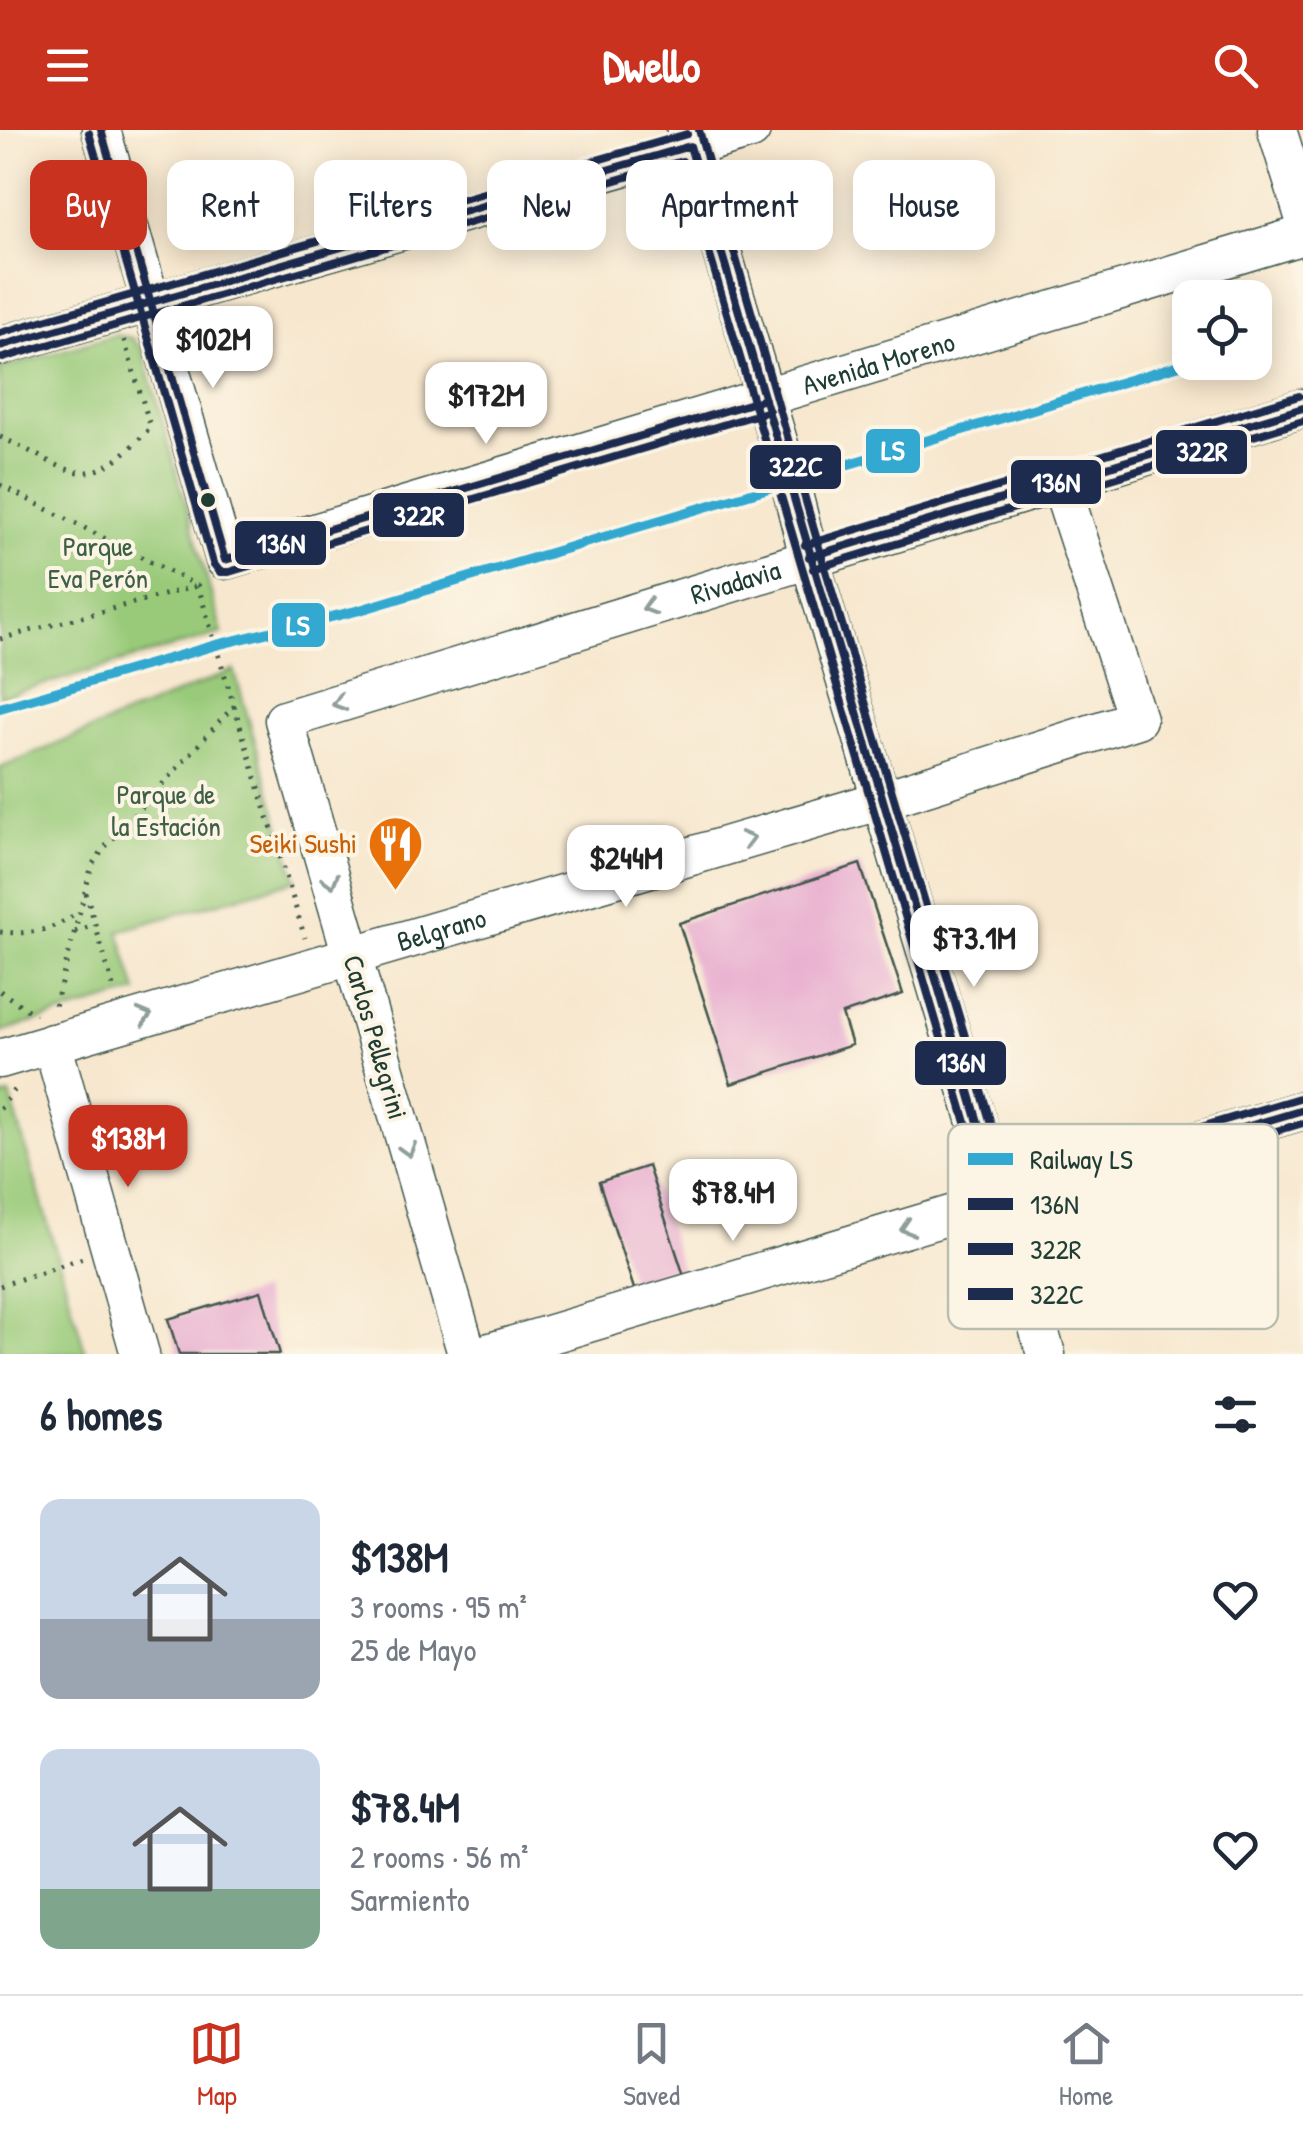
<!DOCTYPE html>
<html lang="en">
<head>
<meta charset="utf-8">
<style>
	body { margin:0; font-family:"Patrick Hand",sans-serif; background:#f6f6f7; color:#1f2937; height:100vh; display:flex; flex-direction:column; font-size:38px; white-space:nowrap }
	* { box-sizing:border-box; margin:0 }
	p { font-size:32px; color:#747a83 }
	.icon { flex:none; width:55px; height:55px; fill:none; stroke:currentColor; stroke-width:2; stroke-linecap:round; stroke-linejoin:round }
	.map { position:relative; height:1224px; overflow:hidden }
	.drawer { display:flex; flex-direction:column; background:#fff; flex:1 }
	.drawer>* { flex:none }
	.guide { position:absolute; left:30px; top:30px; width:1245px; height:90px; display:flex; gap:20px }
	.controls { position:absolute; left:1172px; top:150px; display:grid; gap:20px }
	.controls a { display:grid; place-items:center; width:100px; height:100px; border-radius:20px; background:#fff; box-shadow:0 5px 25px #0003; font-size:50px }
	.price { position:absolute; translate:-50% -85px; padding:0 22px; border-radius:20px; background:#fff; color:#222; font-size:32px; line-height:65px; filter:drop-shadow(0 2px 5px #0008) }
	.price::after { content:''; position:absolute; left:50%; top:60px; width:30px; height:22px; margin-left:-15px; background:inherit; clip-path:polygon(0 0,100% 0,50% 100%) }
	.price.active { background:#c8321e; color:#fff }
	ul { padding:0; list-style:none }
	li { display:flex; align-items:center; gap:30px; height:250px; padding:0 40px }
	li span { display:grid; place-items:center; flex:none; width:280px; height:200px; border-radius:20px; color:#555 }
	li>.icon { margin-inline-start:auto }
	span .icon { width:120px; height:120px; fill:#fffc; stroke-width:1 }
	li b { font-size:42px }
	h2 { display:flex; justify-content:space-between; align-items:center; height:120px; padding:0 40px; font-size:42px }
	.chip { padding:0 35px; border-radius:20px; background:#fff; box-shadow:0 5px 25px #0003; font-size:35px; line-height:90px }
	.chip.active { background:#c8321e; color:#fff }
	header { display:flex; justify-content:space-between; align-items:center; height:130px; padding:0 40px; background:#c8321e; color:#fff; font-size:45px; font-weight:800 }
	.menu { display:flex; justify-content:space-around; align-items:center; height:140px; border-top:2px solid #e0e1e3; background:#fff; font-size:28px; color:#747a83 }
	.menu a { display:grid; justify-items:center; gap:5px }
	.menu .active { color:#c8321e }
	.map>svg:first-child { display:block }
</style>
</head>
<body>
<header><svg class="icon" aria-label="menu" viewBox="0 0 24 24"><path d="M4 6h16M4 12h16M4 18h16"/></svg>Dwello<svg class="icon" aria-label="search" viewBox="0 0 24 24"><circle cx="10" cy="10" r="6"/><path d="M15 15l6 6"/></svg></header>
<div class="map">
<svg width="1303" height="1224" viewBox="0 0 1303 1224">
	<rect width="100%" height="100%" fill="#fcf5e5"/>
	<filter id="ink" filterUnits="userSpaceOnUse"><feTurbulence type="fractalNoise" baseFrequency=".01" numOctaves="2"/><feDisplacementMap in="SourceGraphic" scale="20" xChannelSelector="R" yChannelSelector="G"/><feConvolveMatrix kernelMatrix="1 2 1 2 8 2 1 2 1" color-interpolation-filters="sRGB"/></filter>
	<filter id="wash" filterUnits="userSpaceOnUse"><feTurbulence type="fractalNoise" baseFrequency=".0048" numOctaves="4" result="noise"/><feDisplacementMap in="SourceGraphic" scale="40" xChannelSelector="R" yChannelSelector="G"/><feGaussianBlur stdDeviation="2.25" result="paint"/><feColorMatrix in="noise" values="0 0 0 0 0 0 0 0 0 0 0 0 0 0 0 0 0 1.4 0 .05"/><feComposite in="paint" operator="in"/></filter>
	<g filter="url(#wash)">
		<rect width="100%" height="100%" fill="#f7e7ce"/>
		<path fill="#99ca79" stroke="#5c8456" stroke-width="2.5" d="M 115,205 L 132,208 L 143,221 L 222,503 L 0,567 L 0,239 Z
			M 234,540 L 296,750 L 119,801 L 137,862 L 0,902 L 0,638 Z
			M 10,965 L 86,1224 L 0,1224 L 0,968 Z"/>
		<g id="blocks">
			<path fill="#e6a8ce" d="M 860,734 L 903,864 L 842,884 L 852,915 L 731,954 L 679,793 Z
				M 648,1036 L 684,1146 L 635,1162 L 599,1052 Z
				M 261,1161 L 280,1224 L 179,1224 L 168,1189 Z"/>
		</g>
	</g>
	<g filter="url(#ink)">
		<use href="#blocks" fill-opacity="0" stroke="#3f564b" stroke-width="2.5"/>
		<g fill="none" stroke-linecap="round" stroke-linejoin="round">
			<defs>
				<g id="minor">
					<path id="s1" d="M 101,0 L 225,430 L 1303,105"/>
					<path d="M 686,0 L 790,352 L 809,427 L 1046,1224"/>
					<path d="M 1277,0 L 1303,83"/>
					<path d="M 0,216 L 751,0"/>
					<path d="M 52,913 L 140,1224"/>
					<path id="s2" d="M 0,929 L 882,670 L 1137,589 L 1060,352"/>
					<path id="s3" d="M 467,1224 L 284,590 L 1303,278"/>
					<path d="M 484,1224 L 1303,980"/>
				</g>
			</defs>
			<use href="#minor" stroke="#3f564b" stroke-width="41"/>
			<path stroke="#3f564b" stroke-width="5" stroke-dasharray="2.5 8" stroke-linecap="butt" d="M 124,210 L 150,295
				M 0,307 C 76,340 82,370 150,298
				M 0,355 L 198,456 L 234,576 L 105,717 L 92,735 L 54,880
				M 0,509 L 200,455
				M 234,576 L 305,808
				M 86,763 L 115,863
				M 75,801 L 95,795
				M 0,802 C 30,805 52,801 77,783
				M 0,861 L 35,885
				M 0,979 L 16,957
				M 0,1156 L 83,1128"/>
			<use href="#minor" stroke="#fff" stroke-width="38"/>
			<defs>
				<path id="bus-1" d="M 101,0 L 225,430 L 765,269
					M 0,216 L 690,16 L 1001,1070 L 1303,980
					M 809,427 L 1303,278"/>
				<path id="bus-2" d="M 89,3 L 213,433 L 220,442 L 229,442 L 769,281
					M 3,228 L 682,31 L 991,1077 L 1005,1082 L 1303,993
					M 813,439 L 1303,291"/>
				<path id="bus-3" d="M 699,0 L 821,424 L 1009,1054 L 1299,968
					M 0,203 L 687,4
					M 805,415 L 1299,266"/>
			</defs>
			<use href="#bus-1" stroke="#fcf5e5" stroke-width="15"/>
			<use href="#bus-2" stroke="#fcf5e5" stroke-width="15"/>
			<use href="#bus-3" stroke="#fcf5e5" stroke-width="15"/>
			<use href="#bus-1" stroke="#1d2b4f" stroke-width="8"/>
			<use href="#bus-2" stroke="#1d2b4f" stroke-width="8"/>
			<use href="#bus-3" stroke="#1d2b4f" stroke-width="8"/>
			<defs>
				<path id="rail-1" d="M 0,578 L 216,515 L 360,480 L 1190,232"/>
			</defs>
			<use href="#rail-1" stroke="#fcf5e5" stroke-width="18"/>
			<use href="#rail-1" stroke="#33a8d1" stroke-width="10"/>
		</g>
		<defs><path id="oneway-chevron" d="M-2-3.5L2.5 0L-2 3.5" fill="none" stroke-width="1.6" stroke-linecap="round" stroke-linejoin="round" transform="scale(2.5)"/></defs>
		<g stroke="#8f9e9a">
			<use href="#oneway-chevron" transform="translate(649 477) rotate(163)"/>
			<use href="#oneway-chevron" transform="translate(339 573) rotate(163)"/>
			<use href="#oneway-chevron" transform="translate(748 709) rotate(-16)"/>
			<use href="#oneway-chevron" transform="translate(331 751) rotate(74)"/>
			<use href="#oneway-chevron" transform="translate(145 886) rotate(-16)"/>
			<use href="#oneway-chevron" transform="translate(408 1020) rotate(74)"/>
			<use href="#oneway-chevron" transform="translate(907 1098) rotate(163)"/>
		</g>
	</g>
	<defs>
		<symbol id="restaurant-pin" viewBox="-11 -11 22 30"><path d="M0 17L-7.5 6A9.5 9.5 0 1 1 7.5 6Z" fill="#e8710a" stroke="#fcf5e5"/><path d="M-5-6h1v4h1v-4h1v4h1v-4h1v5L-1.5 .5V6h-2V.5L-5-1ZM5-6V6H3V1.5H1.5Q1.5-4 5-6Z" fill="#fff"/></symbol>
	</defs>
	<g fill-rule="evenodd">
		<use href="#restaurant-pin" x="364" y="682" width="63" height="86"/>
	</g>
	<circle fill="#1f3d34" stroke="#fcf5e5" stroke-width="4" cx="208" cy="370" r="9"/>
	<g text-anchor="middle" stroke-width="8" stroke-linejoin="round" paint-order="stroke">
		<g font-size="28" fill="#1f3d34" stroke="#fcf5e5">
			<text dy="10" stroke="none"><textPath href="#s1" startOffset="1130">Avenida Moreno</textPath></text>
			<text dy="10" stroke="none"><textPath href="#s3" startOffset="1132">Rivadavia</textPath></text>
			<text dy="10" stroke="none"><textPath href="#s2" startOffset="460">Belgrano</textPath></text>
			<text transform="translate(376 907) rotate(74)" y="10">Carlos Pellegrini</text>
		</g>
		<g font-size="28" fill="#3e6045" stroke="#fcf5e5">
			<text x="98" y="426">Parque<tspan x="98" dy="32">Eva Perón</tspan></text>
			<text x="166" y="674">Parque de<tspan x="166" dy="32">la Estación</tspan></text>
		</g>
		<g font-size="28" fill="#c56008" stroke="#fcf5e5" text-anchor="end">
			<text x="357" y="723">Seiki Sushi</text>
		</g>
	</g>
	<rect x="948" y="994" width="330" height="205" rx="15" fill="#fcf5e5" stroke="#babeb0" stroke-width="2.5"/>
	<rect x="968" y="1023" width="45" height="12" fill="#33a8d1"/>
	<rect x="968" y="1068" width="45" height="12" fill="#1d2b4f"/>
	<rect x="968" y="1113" width="45" height="12" fill="#1d2b4f"/>
	<rect x="968" y="1158" width="45" height="12" fill="#1d2b4f"/>
	<g font-size="28" fill="#1f3d34">
		<text x="1030" y="1039">Railway LS</text>
		<text x="1030" y="1084">136N</text>
		<text x="1030" y="1129">322R</text>
		<text x="1030" y="1174">322C</text>
	</g>
	<g stroke="#fcf5e5" stroke-width="4">
		<rect x="864" y="297" width="58" height="48" rx="10" fill="#33a8d1"/>
		<rect x="1154" y="298" width="95" height="48" rx="10" fill="#1d2b4f"/>
		<rect x="748" y="313" width="95" height="48" rx="10" fill="#1d2b4f"/>
		<rect x="1009" y="328" width="94" height="48" rx="10" fill="#1d2b4f"/>
		<rect x="371" y="361" width="95" height="48" rx="10" fill="#1d2b4f"/>
		<rect x="233" y="389" width="95" height="48" rx="10" fill="#1d2b4f"/>
		<rect x="270" y="471" width="57" height="48" rx="10" fill="#33a8d1"/>
		<rect x="913" y="909" width="95" height="48" rx="10" fill="#1d2b4f"/>
	</g>
	<g font-size="28" text-anchor="middle" font-weight="bold" fill="#fff">
		<text x="893" y="330">LS</text>
		<text x="1202" y="331">322R</text>
		<text x="796" y="346">322C</text>
		<text x="1056" y="362">136N</text>
		<text x="419" y="395">322R</text>
		<text x="281" y="423">136N</text>
		<text x="298" y="505">LS</text>
		<text x="961" y="942">136N</text>
	</g>
</svg>
<div class="controls">
<a><svg class="icon" aria-label="locate" viewBox="0 0 24 24"><circle cx="12" cy="12" r="6"/><path d="M12 2v4M12 18v4M2 12h4M18 12h4"/></svg></a>
</div>
<b class="price" style="left:213px;top:261px">$102M</b>
<b class="price" style="left:486px;top:317px">$172M</b>
<b class="price" style="left:626px;top:780px">$244M</b>
<b class="price" style="left:974px;top:860px">$73.1M</b>
<b class="price active" style="left:128px;top:1060px">$138M</b>
<b class="price" style="left:733px;top:1114px">$78.4M</b>
<div class="guide">
<a class="chip active">Buy</a>
<a class="chip">Rent</a>
<a class="chip">Filters</a>
<a class="chip">New</a>
<a class="chip">Apartment</a>
<a class="chip">House</a>
</div>
</div>
<section class="drawer">
<h2>6 homes<svg class="icon" aria-label="filters" viewBox="0 0 24 24"><path d="M4 7h16M4 17h16"/><circle cx="9" cy="7" r="2"/><circle cx="15" cy="17" r="2"/></svg></h2>
<ul>
<li><span style="background:linear-gradient(#c9d6e8 60%,#9aa5b1 0)"><svg class="icon" aria-label="home" viewBox="0 0 24 24"><path d="M3 11l9-7 9 7M6 9v11h12V9"/></svg></span><div><b>$138M</b><p>3 rooms · 95 m²</p><p>25 de Mayo</p></div><svg class="icon" aria-label="heart" viewBox="0 0 24 24"><path d="M12 20l-8-8c-3-5 5-10 8-4 3-6 11-1 8 4z"/></svg></li>
<li><span style="background:linear-gradient(#c9d6e8 70%,#7fa58c 0)"><svg class="icon" aria-label="home" viewBox="0 0 24 24"><path d="M3 11l9-7 9 7M6 9v11h12V9"/></svg></span><div><b>$78.4M</b><p>2 rooms · 56 m²</p><p>Sarmiento</p></div><svg class="icon" aria-label="heart" viewBox="0 0 24 24"><path d="M12 20l-8-8c-3-5 5-10 8-4 3-6 11-1 8 4z"/></svg></li>
</ul>
</section>
<nav class="menu">
<a class="active"><svg class="icon" aria-label="map" viewBox="0 0 24 24"><path d="M3 6l6-2 6 2 6-2v14l-6 2-6-2-6 2zM9 4v14M15 6v14"/></svg>Map</a>
<a><svg class="icon" aria-label="saved" viewBox="0 0 24 24"><path d="M7 4h10v16l-5-4-5 4z"/></svg>Saved</a>
<a><svg class="icon" aria-label="home" viewBox="0 0 24 24"><path d="M3 11l9-7 9 7M6 9v11h12V9"/></svg>Home</a>
</nav>
</body>
</html>
